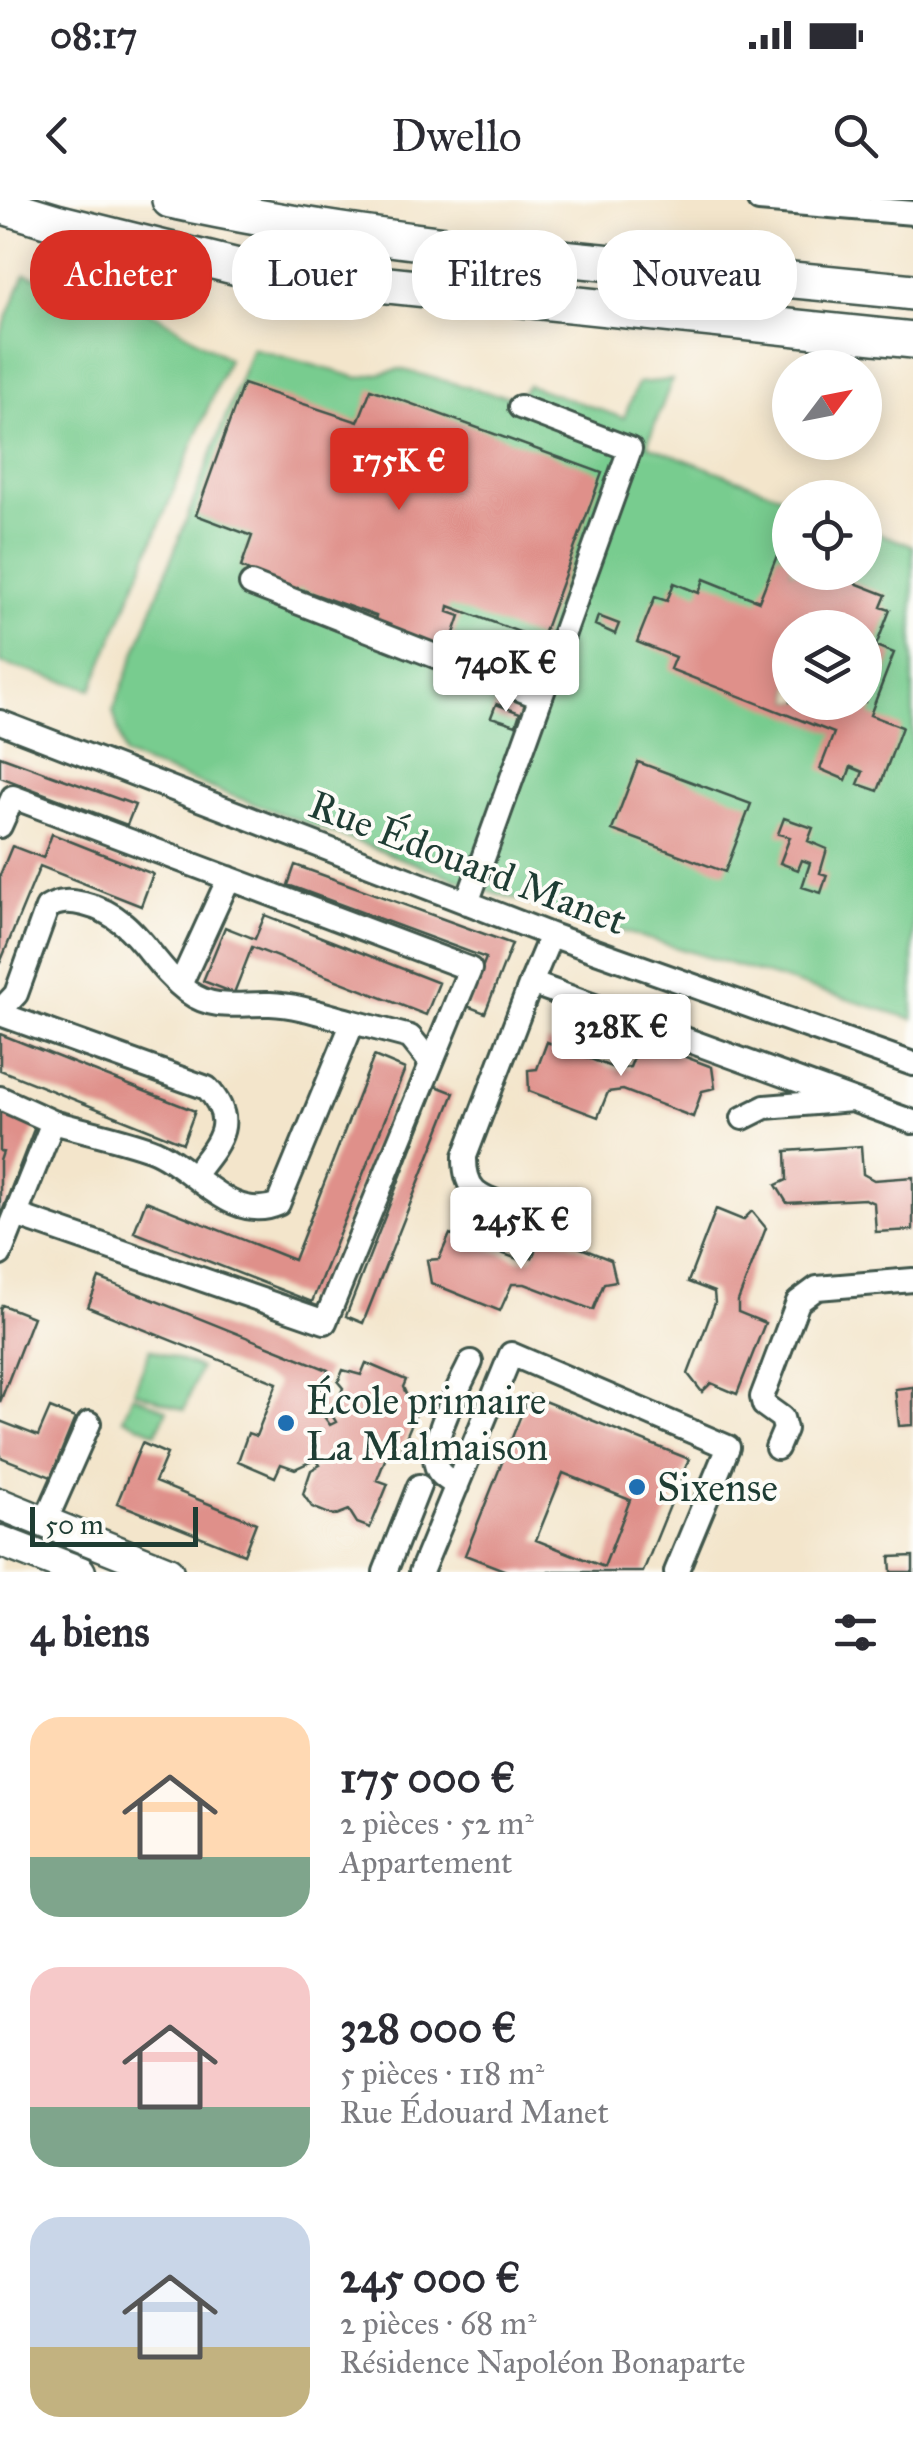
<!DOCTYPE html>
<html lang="fr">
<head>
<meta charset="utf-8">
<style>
	body { margin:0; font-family:"IM FELL Great Primer",serif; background:#f2f2f3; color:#2b2b33; height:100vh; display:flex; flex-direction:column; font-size:38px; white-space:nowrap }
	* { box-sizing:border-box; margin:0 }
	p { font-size:32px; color:#7c7c81 }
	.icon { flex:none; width:55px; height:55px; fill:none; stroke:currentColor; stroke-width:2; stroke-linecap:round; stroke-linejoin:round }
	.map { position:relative; height:1372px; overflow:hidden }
	.panel { display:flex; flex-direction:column; background:#fff; flex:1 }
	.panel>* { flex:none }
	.hud { position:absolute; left:30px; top:30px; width:855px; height:90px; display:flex; gap:20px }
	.needle { width:65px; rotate:58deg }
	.tools { position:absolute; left:772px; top:150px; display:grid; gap:20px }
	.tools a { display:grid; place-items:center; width:110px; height:110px; border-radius:50%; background:#fff; box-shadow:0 5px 25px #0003; font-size:50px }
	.scale { position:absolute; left:30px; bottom:25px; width:168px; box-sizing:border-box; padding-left:10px; border:5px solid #1f3d34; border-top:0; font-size:28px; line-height:35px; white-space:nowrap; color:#1f3d34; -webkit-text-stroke:8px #fdfcf7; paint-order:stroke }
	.price { position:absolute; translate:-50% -85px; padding:0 22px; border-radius:10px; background:#fff; color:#222; font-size:32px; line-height:65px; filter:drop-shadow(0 2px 5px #0008) }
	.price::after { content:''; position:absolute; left:50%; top:60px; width:30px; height:22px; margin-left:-15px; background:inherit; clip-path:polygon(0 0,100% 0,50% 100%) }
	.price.selected { background:#d93025; color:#fff }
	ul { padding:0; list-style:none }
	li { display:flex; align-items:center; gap:30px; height:250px; padding:0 30px }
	li span { display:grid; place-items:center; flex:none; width:280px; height:200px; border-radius:30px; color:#555 }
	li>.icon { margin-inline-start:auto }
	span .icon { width:120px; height:120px; fill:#fffc; stroke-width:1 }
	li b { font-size:42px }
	h2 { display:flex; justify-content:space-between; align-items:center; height:120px; padding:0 30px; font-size:42px }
	.chip { padding:0 35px; border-radius:40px; background:#fff; box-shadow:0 5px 25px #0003; font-size:35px; line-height:90px }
	.chip.selected { background:#d93025; color:#fff }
	.status { display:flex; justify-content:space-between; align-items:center; height:70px; padding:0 50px; background:#fff; direction:ltr }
	.status svg { height:28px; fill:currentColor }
	header { display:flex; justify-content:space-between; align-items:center; height:130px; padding:0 30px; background:#fff; font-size:45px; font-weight:600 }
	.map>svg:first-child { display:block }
</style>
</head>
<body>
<div class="status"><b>08:17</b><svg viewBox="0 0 49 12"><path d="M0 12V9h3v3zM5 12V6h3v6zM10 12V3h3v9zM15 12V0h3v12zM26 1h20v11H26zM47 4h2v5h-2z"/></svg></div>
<header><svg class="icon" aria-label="back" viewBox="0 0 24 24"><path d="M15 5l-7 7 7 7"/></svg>Dwello<svg class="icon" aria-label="search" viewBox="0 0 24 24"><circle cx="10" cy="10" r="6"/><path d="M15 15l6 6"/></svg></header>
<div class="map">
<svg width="913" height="1372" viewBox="0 0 913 1372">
	<rect width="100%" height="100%" fill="#fdfcf7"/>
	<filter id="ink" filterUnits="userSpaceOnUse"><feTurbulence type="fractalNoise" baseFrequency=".01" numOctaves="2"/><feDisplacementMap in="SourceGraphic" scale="20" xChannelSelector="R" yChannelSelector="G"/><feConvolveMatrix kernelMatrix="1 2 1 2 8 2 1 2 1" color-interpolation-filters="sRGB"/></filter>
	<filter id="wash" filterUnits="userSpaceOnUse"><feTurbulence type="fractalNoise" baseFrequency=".0048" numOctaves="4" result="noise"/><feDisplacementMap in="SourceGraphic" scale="40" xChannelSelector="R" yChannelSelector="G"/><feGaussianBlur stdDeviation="2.25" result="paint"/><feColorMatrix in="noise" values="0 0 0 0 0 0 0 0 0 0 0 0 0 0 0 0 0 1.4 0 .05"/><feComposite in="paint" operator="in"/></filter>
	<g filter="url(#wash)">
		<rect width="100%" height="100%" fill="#f3e5cb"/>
		<path fill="#78cc8f" stroke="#4c8462" stroke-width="2.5" fill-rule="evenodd" d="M 25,74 L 115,98 L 159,116 L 228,159 L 92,489 L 0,463 L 0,135 Z
			M 252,148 L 359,178 L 400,169 L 494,194 L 518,197 L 528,185 L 624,218 L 638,183 L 672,180 L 647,245 L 790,299 L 790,372 L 865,372 L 865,328 L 913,346 L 913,819 L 486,690 L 125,556 L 113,511 ZM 790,428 L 865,428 L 865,502 L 790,502 Z
			M 150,1149 L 200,1168 L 184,1210 L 134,1191 Z
			M 133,1195 L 167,1210 L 156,1233 L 123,1218 Z"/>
		<g id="blocks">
			<path fill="#df908a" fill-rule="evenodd" d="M 243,184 L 358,222 L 371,189 L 602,273 L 541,440 L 449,406 L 448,412 L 460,416 L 448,451 L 373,425 L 376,416 L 298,388 L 295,395 L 247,377 L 249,371 L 241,367 L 252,336 L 196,315 Z
				M 778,353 L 790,358 L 790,372 L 827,372 L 886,395 L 881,407 L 890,410 L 876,446 L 894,453 L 870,515 L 902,527 L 878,591 L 858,584 L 863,572 L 851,567 L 846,580 L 820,569 L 834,533 L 670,469 L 675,457 L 637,442 L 655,397 L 667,401 L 674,383 L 699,393 L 704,379 L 759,401 ZM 790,428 L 865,428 L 865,502 L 790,502 Z
				M 598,416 L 619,424 L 615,434 L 595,425 Z
				M 496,504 L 520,513 L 516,525 L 491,517 Z
				M 0,556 L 135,605 L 127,625 L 0,577 Z
				M 638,562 L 751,604 L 725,672 L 612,630 Z
				M 784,618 L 813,628 L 808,641 L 827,649 L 820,673 L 827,675 L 821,693 L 802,687 L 810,663 L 802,660 L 798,670 L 780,663 L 790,637 L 778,634 Z
				M 52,634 L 153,674 L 141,706 L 40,666 L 0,763 L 0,675 L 12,646 L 43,658 Z
				M 295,665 L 512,744 L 485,813 L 467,806 L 486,758 L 288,685 Z
				M 265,715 L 439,783 L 426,815 L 252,747 L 234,793 L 203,781 L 225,727 L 255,739 Z
				M 0,834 L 195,911 L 183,943 L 0,870 Z
				M 641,840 L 712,867 L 715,888 L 702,891 L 693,917 L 623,890 L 608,892 L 598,917 L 529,891 L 528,870 L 537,869 L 547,842 L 616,869 L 630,867 Z
				M 374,856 L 405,869 L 312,1102 L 134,1032 L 146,1001 L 294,1060 Z
				M 436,886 L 454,893 L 363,1123 L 346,1116 Z
				M 0,910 L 36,924 L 0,1017 L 0,961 L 3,952 L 0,951 Z
				M 861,946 L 863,974 L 874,980 L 913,977 L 913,1030 L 876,1032 L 874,1003 L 865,999 L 787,1003 L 776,985 L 787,980 L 786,951 Z
				M 716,1009 L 743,1020 L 752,1011 L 766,1028 L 738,1101 L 738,1112 L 765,1123 L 737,1194 L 711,1183 L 702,1192 L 688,1174 L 715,1103 L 714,1092 L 688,1082 Z
				M 543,1033 L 611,1060 L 616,1081 L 604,1083 L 593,1110 L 525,1084 L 512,1084 L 500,1111 L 431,1083 L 427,1060 L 439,1059 L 450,1034 L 520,1060 L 532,1058 Z
				M 99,1078 L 328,1170 L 320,1191 L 327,1201 L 323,1215 L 330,1225 L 336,1222 L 332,1215 L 343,1188 L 338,1182 L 343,1170 L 361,1175 L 366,1163 L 406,1180 L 403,1187 L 412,1207 L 418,1209 L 400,1251 L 390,1247 L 377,1280 L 388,1284 L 370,1328 L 357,1323 L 349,1310 L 334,1316 L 312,1307 L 303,1294 L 311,1270 L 320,1265 L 316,1259 L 295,1269 L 281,1264 L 275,1277 L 238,1261 L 248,1233 L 256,1236 L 277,1183 L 88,1107 Z
				M 2,1105 L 33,1117 L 0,1202 L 0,1109 Z
				M 913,1187 L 913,1225 L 899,1226 L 895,1189 Z
				M 529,1195 L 689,1259 L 643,1372 L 509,1372 L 465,1355 ZM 563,1273 L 630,1300 L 604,1367 L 536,1340 Z
				M 50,1208 L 75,1218 L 51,1277 L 0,1257 L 0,1221 L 38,1236 Z
				M 142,1243 L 167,1254 L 155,1282 L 256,1323 L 244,1354 L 117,1303 Z
				M 913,1356 L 913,1372 L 891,1372 L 890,1357 Z"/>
		</g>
	</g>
	<g filter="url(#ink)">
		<use href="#blocks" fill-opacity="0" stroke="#3f564b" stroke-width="2.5"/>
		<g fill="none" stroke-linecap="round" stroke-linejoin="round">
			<defs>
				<path id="minor" d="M 759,0 L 913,13
					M 251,384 L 540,497
					M 0,522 L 551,735 L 913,864
					M 0,626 L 13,597 L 470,769 L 325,1122 L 16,1015
					M 467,703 L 630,249 L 520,207
					M 531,783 L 551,735
					M 180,785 L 229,678
					M 0,811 L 16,794 L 47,708 C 59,700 71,701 84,704 C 138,717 147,761 188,792 C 214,811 240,803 270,804 C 298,805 326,815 353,822
					M 0,814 L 207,888 C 240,923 217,945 193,976
					M 0,898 L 53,922 L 0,1054
					M 852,900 L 913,922
					M 53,922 C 85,931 119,938 150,949 C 192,964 230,1025 278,1004 L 353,822 L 410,837 L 431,863
					M 519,1010 C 485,997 464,998 465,956 L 531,783 L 852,900 L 765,907 L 743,918
					M 777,1248 L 785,1229 L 782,1218 L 764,1205 L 762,1197 L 798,1102 L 817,1088 L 913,1080
					M 457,1286 C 451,1281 442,1277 438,1270 C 425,1247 460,1186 471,1162
					M 45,1322 L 89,1223
					M 385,1372 L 419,1286
					M 421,1372 L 511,1154 L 728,1247 L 676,1372"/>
				<path id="major" d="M 0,1304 L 168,1372
					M 0,1341 L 80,1372"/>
				<path id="highway" d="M 170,0 C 413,53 665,65 913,92
					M 0,5 L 56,22 L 254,71 L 913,140"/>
			</defs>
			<use href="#minor" stroke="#3f564b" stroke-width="28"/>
			<use href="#major" stroke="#3f564b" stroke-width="35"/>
			<use href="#highway" stroke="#3f564b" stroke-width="40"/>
			<use href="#minor" stroke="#fff" stroke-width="22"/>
			<use href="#major" stroke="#fff" stroke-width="30"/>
			<use href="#highway" stroke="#fff" stroke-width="35"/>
		</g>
	</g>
	<g fill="#1f6fb2" stroke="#fdfcf7" stroke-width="4">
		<circle cx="286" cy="1223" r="10"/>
		<circle cx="637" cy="1287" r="10"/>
	</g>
	<g text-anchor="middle" stroke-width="8" stroke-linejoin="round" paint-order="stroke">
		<g font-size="40" fill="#1f3d34" stroke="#fdfcf7">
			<text transform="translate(468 662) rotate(21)" y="14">Rue Édouard Manet</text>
		</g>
		<g font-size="40" fill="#1f3d34" stroke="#fdfcf7" text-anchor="start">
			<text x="306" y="1214">École primaire<tspan x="306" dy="46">La Malmaison</tspan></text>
			<text x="657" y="1301">Sixense</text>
		</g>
	</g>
</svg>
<div class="tools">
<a><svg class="needle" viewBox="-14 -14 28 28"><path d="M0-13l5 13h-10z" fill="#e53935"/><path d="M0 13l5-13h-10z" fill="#7c7c81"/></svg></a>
<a><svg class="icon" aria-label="locate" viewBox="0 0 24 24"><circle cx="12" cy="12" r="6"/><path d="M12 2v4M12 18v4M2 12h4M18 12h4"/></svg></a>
<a><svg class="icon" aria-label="layers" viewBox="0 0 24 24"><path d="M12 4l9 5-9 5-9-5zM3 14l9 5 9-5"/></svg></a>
</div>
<div class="scale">50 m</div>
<b class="price selected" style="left:399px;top:313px">175K €</b>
<b class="price" style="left:506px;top:515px">740K €</b>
<b class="price" style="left:621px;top:879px">328K €</b>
<b class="price" style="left:521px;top:1072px">245K €</b>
<div class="hud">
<a class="chip selected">Acheter</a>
<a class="chip">Louer</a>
<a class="chip">Filtres</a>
<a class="chip">Nouveau</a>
</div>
</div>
<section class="panel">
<h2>4 biens<svg class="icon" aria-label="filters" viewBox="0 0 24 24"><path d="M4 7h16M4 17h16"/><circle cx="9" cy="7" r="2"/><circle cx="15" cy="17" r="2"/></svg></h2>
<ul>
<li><span style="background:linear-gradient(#ffd9b3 70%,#7fa58c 0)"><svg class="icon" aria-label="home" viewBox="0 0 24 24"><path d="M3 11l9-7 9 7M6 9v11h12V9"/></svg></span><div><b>175 000 €</b><p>2 pièces · 52 m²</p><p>Appartement</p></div></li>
<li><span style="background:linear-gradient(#f6c9c9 70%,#7fa58c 0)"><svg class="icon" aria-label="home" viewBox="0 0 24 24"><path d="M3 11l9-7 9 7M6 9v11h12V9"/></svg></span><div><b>328 000 €</b><p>5 pièces · 118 m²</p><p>Rue Édouard Manet</p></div></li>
<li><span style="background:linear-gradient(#c9d6e8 65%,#c2b280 0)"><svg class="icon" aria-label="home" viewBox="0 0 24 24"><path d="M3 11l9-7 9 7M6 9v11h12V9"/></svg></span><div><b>245 000 €</b><p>2 pièces · 68 m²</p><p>Résidence Napoléon Bonaparte</p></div></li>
</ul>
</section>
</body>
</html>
